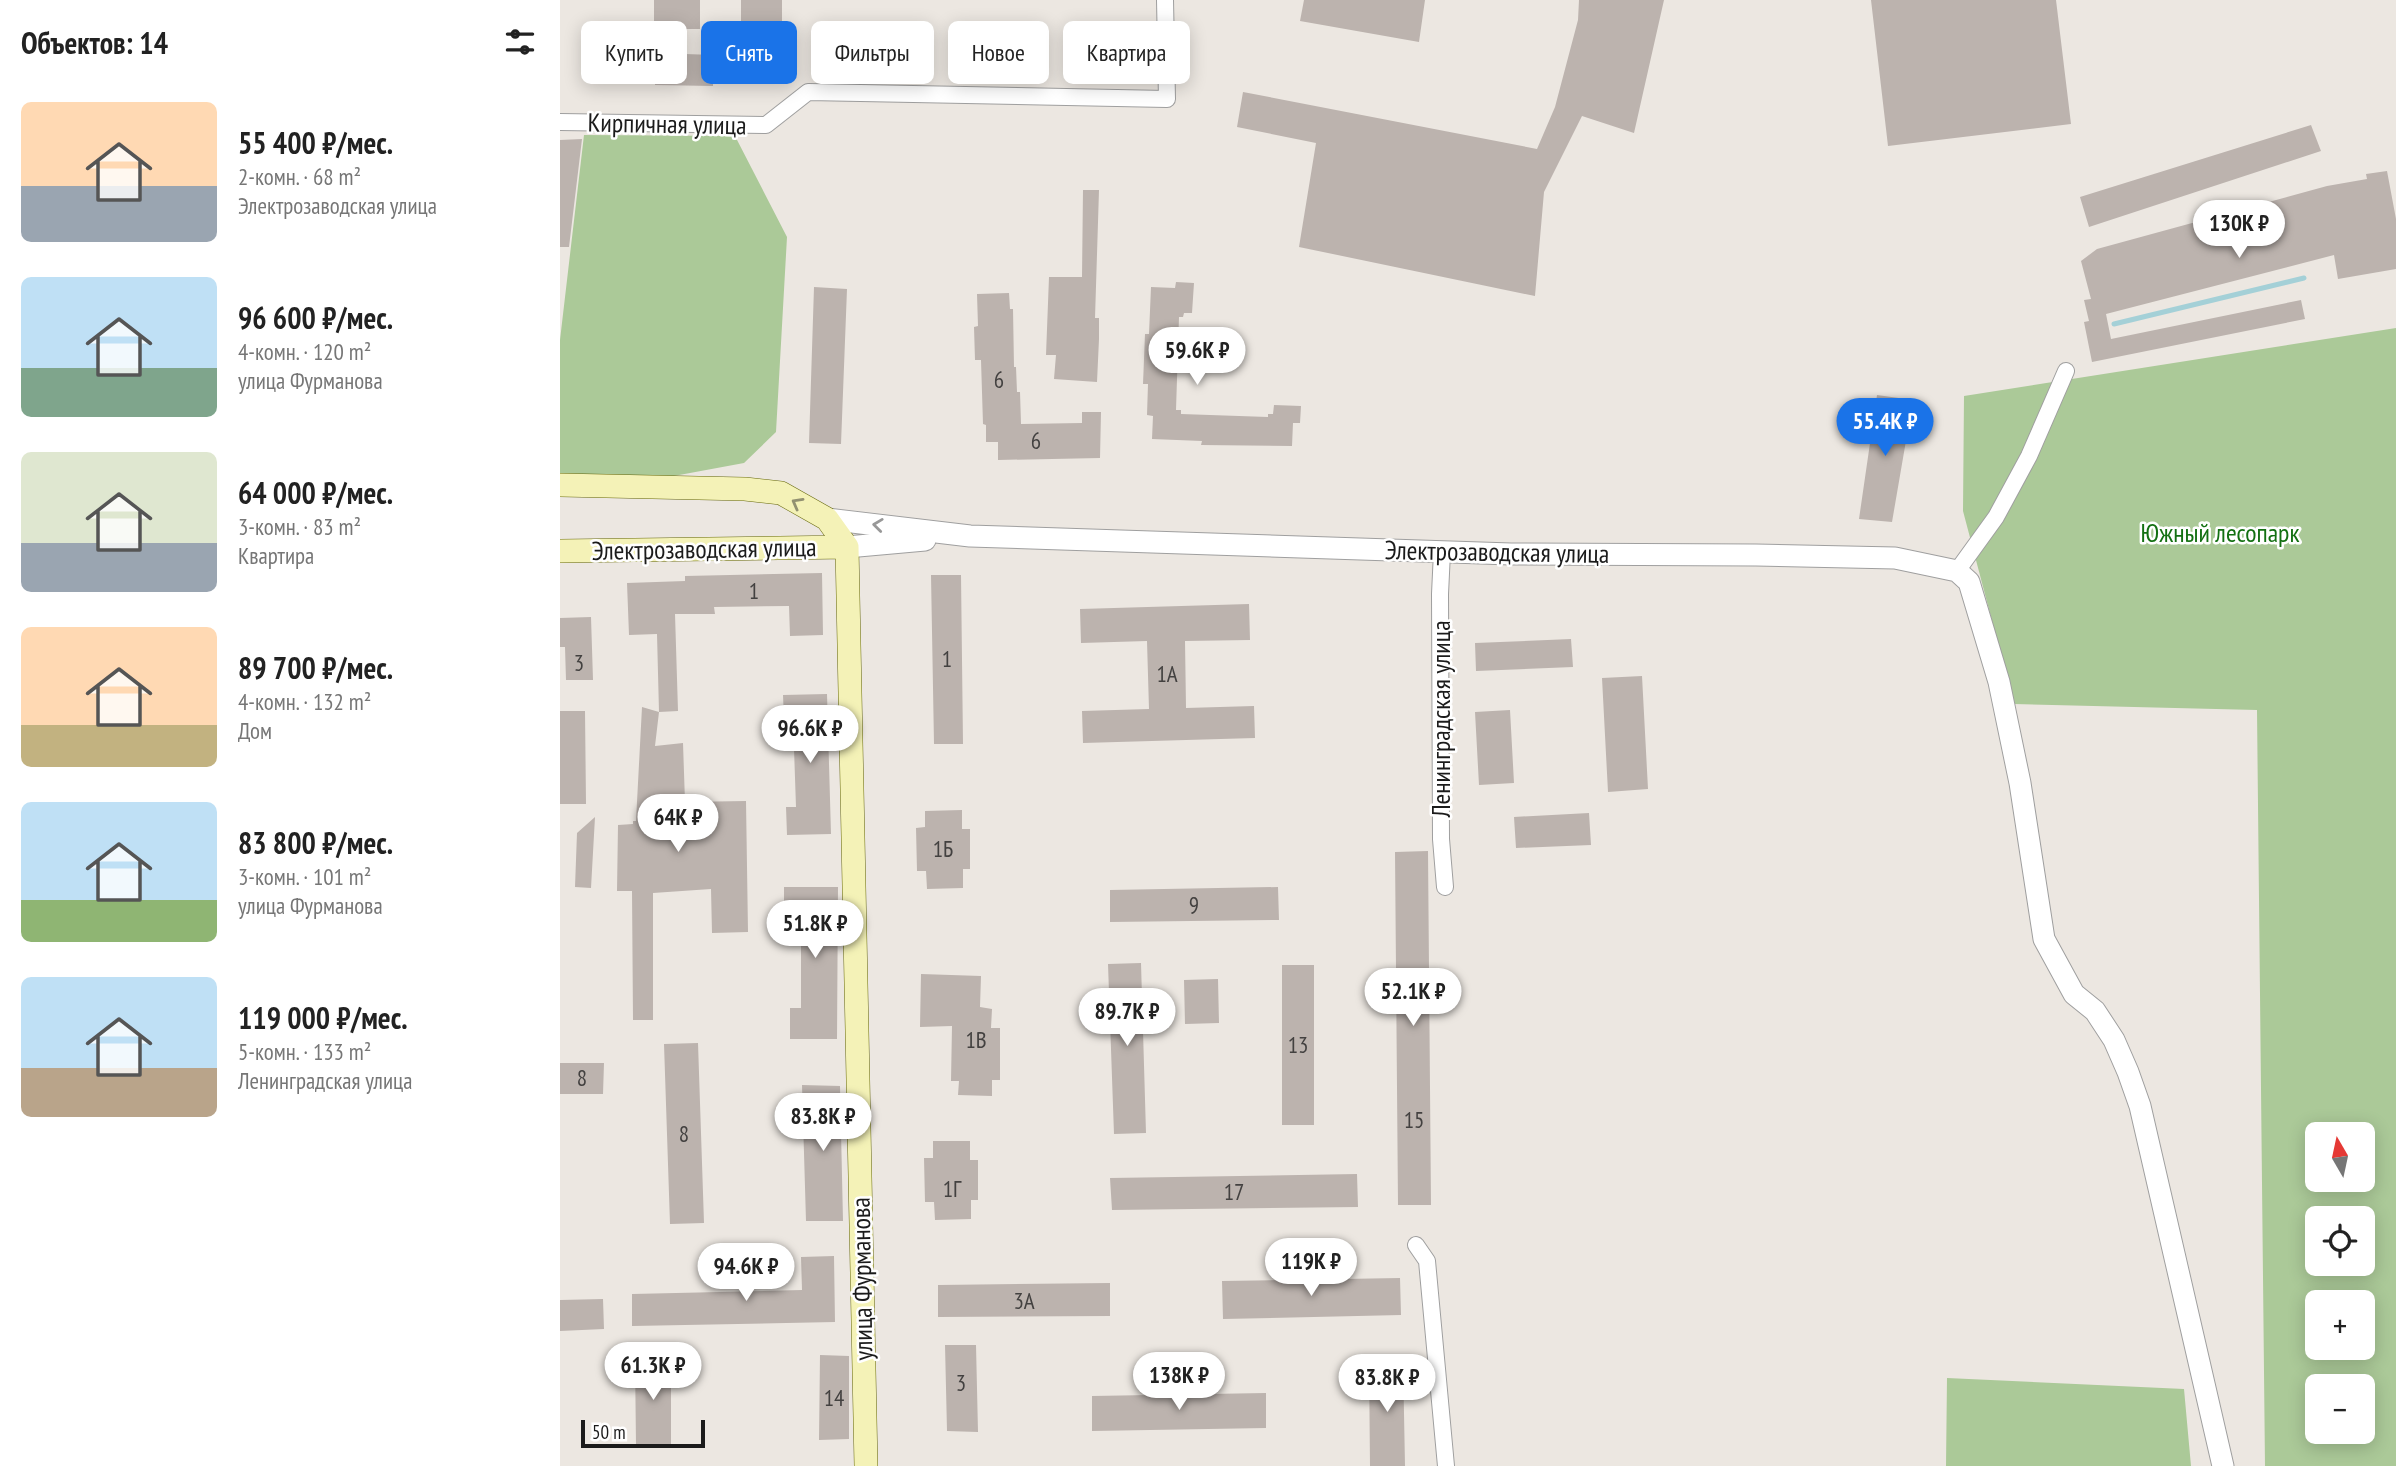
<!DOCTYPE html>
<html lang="ru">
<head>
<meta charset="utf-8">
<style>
	body { margin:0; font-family:"PT Sans Narrow",sans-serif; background:#f2f2f2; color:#222; height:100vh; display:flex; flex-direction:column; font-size:26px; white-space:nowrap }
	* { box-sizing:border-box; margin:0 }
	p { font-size:23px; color:#767676 }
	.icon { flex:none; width:38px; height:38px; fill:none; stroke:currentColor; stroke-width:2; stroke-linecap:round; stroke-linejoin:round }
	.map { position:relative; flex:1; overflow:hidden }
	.drawer { display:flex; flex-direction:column; background:#fff; width:560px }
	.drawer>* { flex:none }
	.hud { position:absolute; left:21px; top:21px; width:665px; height:63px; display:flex; gap:14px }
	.needle { width:46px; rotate:351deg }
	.fabs { position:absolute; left:1745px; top:1122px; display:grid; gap:14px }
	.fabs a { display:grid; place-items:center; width:70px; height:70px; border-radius:10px; background:#fff; box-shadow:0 4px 18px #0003; font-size:35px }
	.scale { position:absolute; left:21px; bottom:18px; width:124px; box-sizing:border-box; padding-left:7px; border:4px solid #1b1b1b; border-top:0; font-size:19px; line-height:24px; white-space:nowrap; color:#1b1b1b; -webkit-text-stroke:5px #fff; paint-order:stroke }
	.price { position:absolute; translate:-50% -60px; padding:0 16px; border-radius:24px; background:#fff; color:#222; font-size:23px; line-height:46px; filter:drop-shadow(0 2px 4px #0008) }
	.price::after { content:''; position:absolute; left:50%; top:42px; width:21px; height:16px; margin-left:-10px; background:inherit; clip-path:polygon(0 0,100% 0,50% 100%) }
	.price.current { background:#1a73e8; color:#fff }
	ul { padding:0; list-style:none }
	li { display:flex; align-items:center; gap:21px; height:175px; padding:0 21px }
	li span { display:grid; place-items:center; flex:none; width:196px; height:140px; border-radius:10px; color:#555 }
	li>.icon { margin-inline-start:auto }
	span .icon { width:84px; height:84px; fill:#fffc; stroke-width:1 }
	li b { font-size:30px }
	h2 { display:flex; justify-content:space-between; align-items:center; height:84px; padding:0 21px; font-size:30px }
	.pill { padding:0 24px; border-radius:10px; background:#fff; box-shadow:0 4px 18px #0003; font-size:24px; line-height:63px }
	.pill.current { background:#1a73e8; color:#fff }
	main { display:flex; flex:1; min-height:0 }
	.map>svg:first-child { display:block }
</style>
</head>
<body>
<main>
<section class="drawer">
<h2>Объектов: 14<svg class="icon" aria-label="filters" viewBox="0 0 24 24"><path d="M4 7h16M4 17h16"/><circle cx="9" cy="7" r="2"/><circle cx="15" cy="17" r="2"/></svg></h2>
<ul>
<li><span style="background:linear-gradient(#ffd9b3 60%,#9aa5b1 0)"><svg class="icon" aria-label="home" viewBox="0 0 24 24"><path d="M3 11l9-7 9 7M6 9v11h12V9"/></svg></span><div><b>55 400 ₽/мес.</b><p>2-комн. · 68 m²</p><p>Электрозаводская улица</p></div></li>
<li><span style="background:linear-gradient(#bfe0f5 65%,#7fa58c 0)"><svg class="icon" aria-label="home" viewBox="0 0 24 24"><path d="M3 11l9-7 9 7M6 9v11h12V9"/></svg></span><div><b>96 600 ₽/мес.</b><p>4-комн. · 120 m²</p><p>улица Фурманова</p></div></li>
<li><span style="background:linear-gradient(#dfe7d0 65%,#9aa5b1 0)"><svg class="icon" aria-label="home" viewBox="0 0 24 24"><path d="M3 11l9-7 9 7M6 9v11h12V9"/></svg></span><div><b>64 000 ₽/мес.</b><p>3-комн. · 83 m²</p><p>Квартира</p></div></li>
<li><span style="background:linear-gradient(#ffd9b3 70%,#c2b280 0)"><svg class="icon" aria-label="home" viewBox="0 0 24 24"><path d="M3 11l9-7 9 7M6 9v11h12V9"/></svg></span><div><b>89 700 ₽/мес.</b><p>4-комн. · 132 m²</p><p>Дом</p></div></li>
<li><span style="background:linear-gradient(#bfe0f5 70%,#8fb573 0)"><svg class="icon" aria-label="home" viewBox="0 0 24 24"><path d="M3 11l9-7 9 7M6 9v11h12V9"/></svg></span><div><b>83 800 ₽/мес.</b><p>3-комн. · 101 m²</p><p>улица Фурманова</p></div></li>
<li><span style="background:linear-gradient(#bfe0f5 65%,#b9a48a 0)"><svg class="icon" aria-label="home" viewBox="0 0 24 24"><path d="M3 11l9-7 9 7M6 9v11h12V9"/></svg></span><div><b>119 000 ₽/мес.</b><p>5-комн. · 133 m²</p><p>Ленинградская улица</p></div></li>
</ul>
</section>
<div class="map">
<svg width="1836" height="1466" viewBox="0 0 1836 1466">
	<rect width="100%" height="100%" fill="#ece7e1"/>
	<path fill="#abc998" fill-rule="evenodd" d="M 24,135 L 175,136 L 227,237 L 216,432 L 184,463 L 103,478 L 0,480 L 0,340 Z
		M 1836,328 L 1836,1466 L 1705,1466 L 1697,710 L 1454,704 L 1403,511 L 1404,396 ZM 1757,1134 L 1802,1134 L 1802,1180 L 1757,1180 ZM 1757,1218 L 1802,1218 L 1802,1264 L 1757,1264 ZM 1757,1302 L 1802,1302 L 1802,1348 L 1757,1348 ZM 1757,1386 L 1802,1386 L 1802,1432 L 1757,1432 Z
		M 1387,1378 L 1624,1389 L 1631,1466 L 1386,1466 Z"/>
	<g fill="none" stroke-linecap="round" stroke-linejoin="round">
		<path stroke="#a4d0d7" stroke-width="5" d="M 1554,324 L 1744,278"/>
	</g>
	<path fill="#bcb3ae" d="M 94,0 L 140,0 L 140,29 L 94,29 Z
		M 181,0 L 222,0 L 222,31 L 181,31 Z
		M 744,0 L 865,0 L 859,42 L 740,21 Z
		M 1019,0 L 1104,0 L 1074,133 L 1022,116 L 984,192 L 975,296 L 739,247 L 756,143 L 677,127 L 683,92 L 977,149 L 995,107 L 1018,20 Z
		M 1311,0 L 1496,0 L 1511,124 L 1328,146 Z
		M 96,53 L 154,55 L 153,86 L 95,85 Z
		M 1751,125 L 1761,151 L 1529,227 L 1520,197 Z
		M 22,139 L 9,247 L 0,247 L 0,140 Z
		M 1827,171 L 1836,219 L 1836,269 L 1778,279 L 1774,255 L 1546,314 L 1551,339 L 1741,300 L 1745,319 L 1532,362 L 1524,322 L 1529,321 L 1524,300 L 1531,299 L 1521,261 L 1537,249 L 1767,186 L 1807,179 L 1806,174 Z
		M 523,190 L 539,190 L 535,318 L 539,318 L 539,339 L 537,382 L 494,379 L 496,355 L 486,355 L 489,277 L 522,277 Z
		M 616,282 L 634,283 L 632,313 L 624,313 L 623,317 L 619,317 L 616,410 L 621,410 L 621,414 L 708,417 L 708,414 L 713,414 L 714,405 L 741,406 L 740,423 L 733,423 L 732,446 L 641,445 L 642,441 L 592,439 L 593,416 L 587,415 L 588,384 L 583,384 L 585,334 L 589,334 L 591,287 L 615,288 Z
		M 254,287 L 287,289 L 281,444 L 249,443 Z
		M 449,293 L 450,309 L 453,309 L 454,367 L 456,367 L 457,392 L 460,392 L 461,424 L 522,423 L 522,412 L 541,412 L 540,458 L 438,460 L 438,442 L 426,442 L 426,425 L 423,424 L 421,360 L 415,360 L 414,327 L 418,326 L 417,294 Z
		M 1317,395 L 1353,400 L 1332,522 L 1299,519 Z
		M 262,573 L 263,635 L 230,636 L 229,606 L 154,607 L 155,614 L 115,614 L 118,711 L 99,712 L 97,634 L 69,635 L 67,583 L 125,581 L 125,576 Z
		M 371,575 L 401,575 L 403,744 L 374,744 Z
		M 689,604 L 690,640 L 625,641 L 626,708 L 694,706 L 695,738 L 523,743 L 522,711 L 589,709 L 587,641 L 521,643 L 520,609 Z
		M 31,617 L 33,680 L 6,680 L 5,647 L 0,647 L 0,618 Z
		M 1011,639 L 1013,667 L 916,671 L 915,643 Z
		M 1082,676 L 1088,789 L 1048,792 L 1042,678 Z
		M 267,694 L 271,834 L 227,835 L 226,807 L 236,807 L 233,719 L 224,719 L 223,695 Z
		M 82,707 L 99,712 L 95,746 L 123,743 L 125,802 L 186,801 L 188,932 L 152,933 L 151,889 L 93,893 L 93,1020 L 73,1020 L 72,891 L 57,891 L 58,825 L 73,824 L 73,821 L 76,821 Z
		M 950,710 L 954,783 L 919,785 L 915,712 Z
		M 0,711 L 25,711 L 26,804 L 0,804 Z
		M 402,810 L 402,829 L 410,829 L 410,869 L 403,869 L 403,888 L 367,889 L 366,871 L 357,871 L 356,828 L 365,827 L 365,811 Z
		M 1029,813 L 1031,845 L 956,848 L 954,817 Z
		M 35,817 L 31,888 L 15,887 L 17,833 Z
		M 868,851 L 871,1205 L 838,1205 L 835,852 Z
		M 224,887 L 278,887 L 277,1039 L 230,1039 L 230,1008 L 241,1008 L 241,925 L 224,925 Z
		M 718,887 L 719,920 L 550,922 L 550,890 Z
		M 581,963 L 586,1133 L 554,1134 L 548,964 Z
		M 722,965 L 754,965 L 754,1125 L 722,1125 Z
		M 361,974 L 421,976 L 420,1007 L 432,1009 L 431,1028 L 440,1028 L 440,1080 L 432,1080 L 432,1096 L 398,1095 L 399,1081 L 391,1081 L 392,1026 L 360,1027 Z
		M 658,979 L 659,1023 L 625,1024 L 624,980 Z
		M 138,1043 L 144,1223 L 110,1224 L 104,1044 Z
		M 0,1063 L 44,1063 L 43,1094 L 0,1094 Z
		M 242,1085 L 280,1086 L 283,1221 L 246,1221 Z
		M 373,1141 L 410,1141 L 410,1160 L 418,1160 L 418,1200 L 411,1200 L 411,1219 L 375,1220 L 374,1202 L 365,1202 L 364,1158 L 373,1158 Z
		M 797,1174 L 798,1207 L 552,1210 L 550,1178 Z
		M 274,1256 L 275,1322 L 72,1326 L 72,1294 L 242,1290 L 241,1257 Z
		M 840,1278 L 841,1315 L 663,1319 L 662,1281 Z
		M 550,1283 L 550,1316 L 378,1317 L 378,1285 Z
		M 43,1299 L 44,1329 L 0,1331 L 0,1300 Z
		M 385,1345 L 416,1345 L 418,1432 L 387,1431 Z
		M 260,1355 L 289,1356 L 289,1439 L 259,1440 Z
		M 111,1358 L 111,1445 L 76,1445 L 75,1359 Z
		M 809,1361 L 843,1361 L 845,1466 L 810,1466 Z
		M 706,1393 L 706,1428 L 532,1431 L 532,1396 Z"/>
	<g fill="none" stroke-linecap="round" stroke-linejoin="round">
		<defs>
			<path id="minor" d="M 0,122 L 206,125 L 248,92 L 607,99 L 605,0
				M 882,552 L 880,594 L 881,839 L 885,887
				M 1397,571 L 1436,517 L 1469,456 L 1506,371
				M 856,1245 L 867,1261 L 886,1466"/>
			<path id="tertiary" d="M 267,519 L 410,536 L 951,554 L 1196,555 L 1335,558 L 1397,571 L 1409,582 L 1439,682 L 1460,783 L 1484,939 L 1514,994 L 1535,1011 L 1554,1040 L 1568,1072 L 1580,1106 L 1663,1466
				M 287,547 L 365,540"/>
			<path id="secondary" d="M 0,485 L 185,489 L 221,493 L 267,519 L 287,547
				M 287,547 L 306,1466
				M 0,551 L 287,547"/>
		</defs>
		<use href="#minor" stroke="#9f9f9f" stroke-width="18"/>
		<use href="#tertiary" stroke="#9f9f9f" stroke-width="23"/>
		<use href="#secondary" stroke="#66680c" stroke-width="24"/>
		<use href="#minor" stroke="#fff" stroke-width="16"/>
		<use href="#tertiary" stroke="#fff" stroke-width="21"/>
		<use href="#secondary" stroke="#f4f2b7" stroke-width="23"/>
	</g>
	<defs><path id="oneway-chevron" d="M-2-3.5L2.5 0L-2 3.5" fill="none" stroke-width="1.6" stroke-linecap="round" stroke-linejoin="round" transform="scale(1.75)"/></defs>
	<use stroke="#929171" href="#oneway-chevron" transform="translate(237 503) rotate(-151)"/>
	<use stroke="#989898" href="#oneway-chevron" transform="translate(318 525) rotate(-173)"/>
	<g text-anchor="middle" stroke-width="5" stroke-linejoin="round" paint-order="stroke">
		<g font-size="23" fill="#434140">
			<text x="439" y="388">6</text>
			<text x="476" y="449">6</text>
			<text x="194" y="599">1</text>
			<text x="387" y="667">1</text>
			<text x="19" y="671">3</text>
			<text x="607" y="682">1А</text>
			<text x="383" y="857">1Б</text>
			<text x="634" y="913">9</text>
			<text x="416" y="1048">1В</text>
			<text x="738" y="1053">13</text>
			<text x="22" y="1086">8</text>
			<text x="854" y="1128">15</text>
			<text x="124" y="1142">8</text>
			<text x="392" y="1197">1Г</text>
			<text x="674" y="1200">17</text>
			<text x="464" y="1309">3А</text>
			<text x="401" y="1391">3</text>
			<text x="274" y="1406">14</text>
		</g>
		<g font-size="26" fill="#1b1b1b" stroke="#fff">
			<text transform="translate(107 124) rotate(1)" y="9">Кирпичная улица</text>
			<text transform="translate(144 549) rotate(-1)" y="9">Электрозаводская улица</text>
			<text transform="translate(937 552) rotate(1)" y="9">Электрозаводская улица</text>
			<text transform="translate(881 719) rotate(-90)" y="9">Ленинградская улица</text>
			<text transform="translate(302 1279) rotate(-91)" y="9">улица Фурманова</text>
		</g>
		<g font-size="26" fill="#137012" stroke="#fff">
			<text x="1660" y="542">Южный лесопарк</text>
		</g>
	</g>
</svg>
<div class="fabs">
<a><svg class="needle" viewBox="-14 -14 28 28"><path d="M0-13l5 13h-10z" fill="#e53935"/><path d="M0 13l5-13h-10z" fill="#767676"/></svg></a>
<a><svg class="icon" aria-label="locate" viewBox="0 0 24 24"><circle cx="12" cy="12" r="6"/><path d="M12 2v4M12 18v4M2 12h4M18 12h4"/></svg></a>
<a>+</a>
<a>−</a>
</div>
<div class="scale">50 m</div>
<b class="price" style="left:1679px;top:260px">130K ₽</b>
<b class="price" style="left:637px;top:387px">59.6K ₽</b>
<b class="price current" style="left:1325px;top:458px">55.4K ₽</b>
<b class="price" style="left:250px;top:765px">96.6K ₽</b>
<b class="price" style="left:118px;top:854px">64K ₽</b>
<b class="price" style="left:255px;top:960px">51.8K ₽</b>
<b class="price" style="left:853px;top:1028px">52.1K ₽</b>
<b class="price" style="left:567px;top:1048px">89.7K ₽</b>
<b class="price" style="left:263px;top:1153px">83.8K ₽</b>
<b class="price" style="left:751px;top:1298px">119K ₽</b>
<b class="price" style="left:186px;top:1303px">94.6K ₽</b>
<b class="price" style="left:93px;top:1402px">61.3K ₽</b>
<b class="price" style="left:619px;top:1412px">138K ₽</b>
<b class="price" style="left:827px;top:1414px">83.8K ₽</b>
<div class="hud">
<a class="pill">Купить</a>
<a class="pill current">Снять</a>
<a class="pill">Фильтры</a>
<a class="pill">Новое</a>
<a class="pill">Квартира</a>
</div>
</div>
</main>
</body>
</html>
